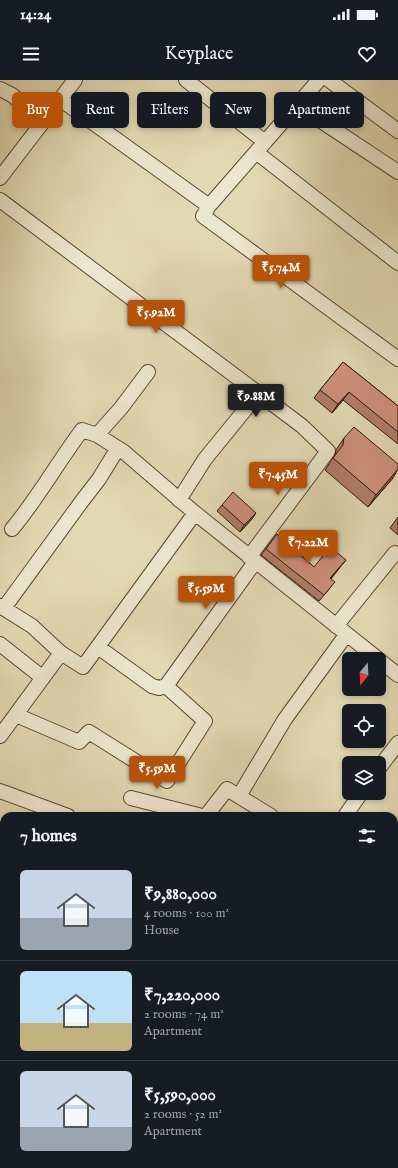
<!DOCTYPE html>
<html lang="en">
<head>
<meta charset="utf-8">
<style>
	body { margin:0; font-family:"IM FELL English",serif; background:#242831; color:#f1f3f6; height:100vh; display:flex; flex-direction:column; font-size:15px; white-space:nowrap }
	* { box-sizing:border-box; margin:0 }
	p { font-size:13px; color:#9ea1a6 }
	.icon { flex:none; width:22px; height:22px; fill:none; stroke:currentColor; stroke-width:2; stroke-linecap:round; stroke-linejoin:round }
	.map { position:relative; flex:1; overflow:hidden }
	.panel { position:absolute; left:0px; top:732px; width:398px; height:356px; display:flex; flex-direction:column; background:#171b24; border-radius:12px 12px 0 0; box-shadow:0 2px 6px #0003 }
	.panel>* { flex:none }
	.banner { position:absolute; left:12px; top:12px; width:374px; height:36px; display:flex; gap:8px }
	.needle { width:26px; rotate:198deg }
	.fabs { position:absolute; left:342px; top:572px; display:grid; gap:8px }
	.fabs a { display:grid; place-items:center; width:44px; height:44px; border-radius:6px; background:#171b24; box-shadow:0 2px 6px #0003; font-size:20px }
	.price { position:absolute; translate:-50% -34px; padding:0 9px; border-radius:4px; background:#b45309; color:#fff; font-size:13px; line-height:26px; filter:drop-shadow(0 1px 2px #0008) }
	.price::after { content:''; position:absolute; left:50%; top:24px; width:12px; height:9px; margin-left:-6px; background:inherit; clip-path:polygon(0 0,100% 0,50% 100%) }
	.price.current { background:#222; color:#fff }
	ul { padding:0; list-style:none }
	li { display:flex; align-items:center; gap:12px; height:100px; padding:0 20px }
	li+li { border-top:1px solid #363941 }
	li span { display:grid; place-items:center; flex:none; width:112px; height:80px; border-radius:6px; color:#555 }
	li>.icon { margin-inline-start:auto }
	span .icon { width:48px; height:48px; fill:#fffc; stroke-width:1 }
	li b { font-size:17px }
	h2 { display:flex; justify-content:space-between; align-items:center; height:48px; padding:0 20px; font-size:17px }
	.chip { padding:0 14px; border-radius:6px; background:#171b24; box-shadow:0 2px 6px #0003; font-size:14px; line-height:36px }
	.chip.current { background:#b45309; color:#fff }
	.status { display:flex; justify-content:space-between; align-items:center; height:28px; padding:0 20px; background:#171b24; direction:ltr }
	.status svg { height:11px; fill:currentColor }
	header { display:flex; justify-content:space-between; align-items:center; height:52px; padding:0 20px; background:#171b24; font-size:18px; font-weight:600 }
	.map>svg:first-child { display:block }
</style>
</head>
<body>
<div class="status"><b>14:24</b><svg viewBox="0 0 49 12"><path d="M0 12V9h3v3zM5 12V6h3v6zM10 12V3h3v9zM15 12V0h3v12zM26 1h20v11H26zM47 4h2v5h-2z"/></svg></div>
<header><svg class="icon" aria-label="menu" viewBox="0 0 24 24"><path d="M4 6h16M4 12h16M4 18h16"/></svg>Keyplace<svg class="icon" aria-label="heart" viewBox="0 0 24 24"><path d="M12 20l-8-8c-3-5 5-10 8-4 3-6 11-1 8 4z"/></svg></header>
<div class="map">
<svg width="398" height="1088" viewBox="0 0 398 1088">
	<rect width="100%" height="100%" fill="#e2d8b3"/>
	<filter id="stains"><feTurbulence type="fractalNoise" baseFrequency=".005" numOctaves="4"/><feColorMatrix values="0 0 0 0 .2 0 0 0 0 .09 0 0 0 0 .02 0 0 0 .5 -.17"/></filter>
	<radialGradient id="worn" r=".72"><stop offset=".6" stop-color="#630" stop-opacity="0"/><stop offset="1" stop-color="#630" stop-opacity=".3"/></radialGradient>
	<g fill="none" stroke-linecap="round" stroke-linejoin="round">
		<defs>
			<path id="street" d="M 186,0 L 265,62 L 256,72 L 398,183
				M 329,0 L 398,51
				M 0,9 L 12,15 L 44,41
				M 60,19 L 209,126 L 256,72
				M 297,25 L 398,92
				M 265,62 L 319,0
				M 0,98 L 75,0
				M 0,120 L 302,346 L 328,371 L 249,477
				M 209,126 L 203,136 L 398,279
				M 97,355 L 121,328 L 148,292
				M 179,420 L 205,379 L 258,314
				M 12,449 C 38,418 58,382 82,350 L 97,355 L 124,372 L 195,433 L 378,579
				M 0,526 L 32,546 L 61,573
				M 4,528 L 82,421 L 99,399 L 118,368
				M 336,546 L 395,473
				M 0,564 L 43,598
				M 98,567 L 152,606 L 159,608 L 166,606 L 255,482
				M 379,580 L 398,595
				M 16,635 L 79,662 L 89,652 L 167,701 L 205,641 L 166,606
				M 0,656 L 61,573 L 83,587 L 195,433
				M 379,688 L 398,663
				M 0,711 L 68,736
				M 239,716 L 285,639 L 346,555
				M 131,718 L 202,736
				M 206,736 L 227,709 L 271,736
				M 345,736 L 361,713
				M 394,783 L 398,778
				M 0,823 L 4,825
				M 394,844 L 398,845
				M 0,888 L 4,890
				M 394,936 L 398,937
				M 0,987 L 4,990
				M 394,998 L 398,999
				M 0,1030 L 4,1024
				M 0,1056 L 4,1058
				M 42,1084 L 47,1088
				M 158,1084 L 165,1088
				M 100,1088 L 103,1084"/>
		</defs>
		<use href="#street" stroke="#5a4733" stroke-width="16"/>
		<use href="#street" stroke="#ece6ce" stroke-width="14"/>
	</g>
	<path fill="#b17c6a" stroke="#2d1708" d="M 343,282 L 398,326 L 398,364 L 343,320 L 332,333 L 314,318 L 320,310 Z
		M 344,358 L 393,398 L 368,427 L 325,390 L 335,375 L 336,370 Z
		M 222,425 L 252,439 L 240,452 L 217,431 Z
		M 398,437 L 398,455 L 390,448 Z
		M 277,454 L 314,487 L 341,486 L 331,499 L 330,508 L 319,521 L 261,475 Z
		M 394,999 L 398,1000 L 398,1029 L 394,1028 Z"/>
	<path fill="#906556" stroke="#2d1708" d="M 349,312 L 343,320 L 332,333 L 338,324 Z
		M 398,389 L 393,398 L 368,427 L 376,415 Z
		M 256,433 L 252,439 L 240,452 L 244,445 Z
		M 346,480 L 326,504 L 330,498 Z
		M 394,1017 L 398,1018 L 394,1024 Z
		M 397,1022 L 398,1022 L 398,1029 L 394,1028 L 394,1026 Z"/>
	<path fill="#ce907b" stroke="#2d1708" d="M 343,282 L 398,326 L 398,352 L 349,312 L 338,324 L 320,310 Z
		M 354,347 L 398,384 L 398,389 L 376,415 L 333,378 L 343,365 L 344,358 Z
		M 233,412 L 256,433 L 244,445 L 222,425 Z
		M 277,454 L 314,487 L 330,467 L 346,480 L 330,498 L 335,502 L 324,515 L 266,469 Z
		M 394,999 L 398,1000 L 398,1018 L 394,1017 Z"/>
	<rect width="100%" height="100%" filter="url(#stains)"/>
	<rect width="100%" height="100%" fill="url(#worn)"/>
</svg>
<div class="fabs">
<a><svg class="needle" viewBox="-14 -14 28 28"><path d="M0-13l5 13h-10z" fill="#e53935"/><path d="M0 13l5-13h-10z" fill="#9ea1a6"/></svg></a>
<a><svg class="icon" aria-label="locate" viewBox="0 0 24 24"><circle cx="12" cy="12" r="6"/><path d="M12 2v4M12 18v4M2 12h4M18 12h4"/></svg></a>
<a><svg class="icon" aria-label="layers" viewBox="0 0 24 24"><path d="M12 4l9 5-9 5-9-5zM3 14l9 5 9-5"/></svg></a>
</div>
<b class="price" style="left:281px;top:209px">₹5.74M</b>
<b class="price" style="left:156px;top:254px">₹5.92M</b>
<b class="price current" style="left:256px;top:338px">₹9.88M</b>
<b class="price" style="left:278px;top:416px">₹7.45M</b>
<b class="price" style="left:308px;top:484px">₹7.22M</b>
<b class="price" style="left:206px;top:530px">₹5.59M</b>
<b class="price" style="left:157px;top:710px">₹5.59M</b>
<div class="banner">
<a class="chip current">Buy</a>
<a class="chip">Rent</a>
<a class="chip">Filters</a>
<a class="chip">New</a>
<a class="chip">Apartment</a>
</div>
<section class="panel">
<h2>7 homes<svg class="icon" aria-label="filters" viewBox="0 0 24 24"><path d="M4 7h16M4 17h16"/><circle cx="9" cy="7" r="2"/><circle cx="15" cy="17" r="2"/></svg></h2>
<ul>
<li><span style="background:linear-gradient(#c9d6e8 60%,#9aa5b1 0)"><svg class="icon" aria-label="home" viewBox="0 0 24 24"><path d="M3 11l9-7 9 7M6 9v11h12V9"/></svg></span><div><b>₹9,880,000</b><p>4 rooms · 100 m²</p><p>House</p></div></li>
<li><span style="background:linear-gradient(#bfe0f5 65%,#c2b280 0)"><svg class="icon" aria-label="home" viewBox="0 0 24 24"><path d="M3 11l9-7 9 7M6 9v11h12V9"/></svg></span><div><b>₹7,220,000</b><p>2 rooms · 74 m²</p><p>Apartment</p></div></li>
<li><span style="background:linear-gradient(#c9d6e8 70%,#9aa5b1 0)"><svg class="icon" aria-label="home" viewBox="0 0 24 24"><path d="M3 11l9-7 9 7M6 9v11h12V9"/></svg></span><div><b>₹5,590,000</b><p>2 rooms · 52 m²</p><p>Apartment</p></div></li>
</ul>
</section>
</div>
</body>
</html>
